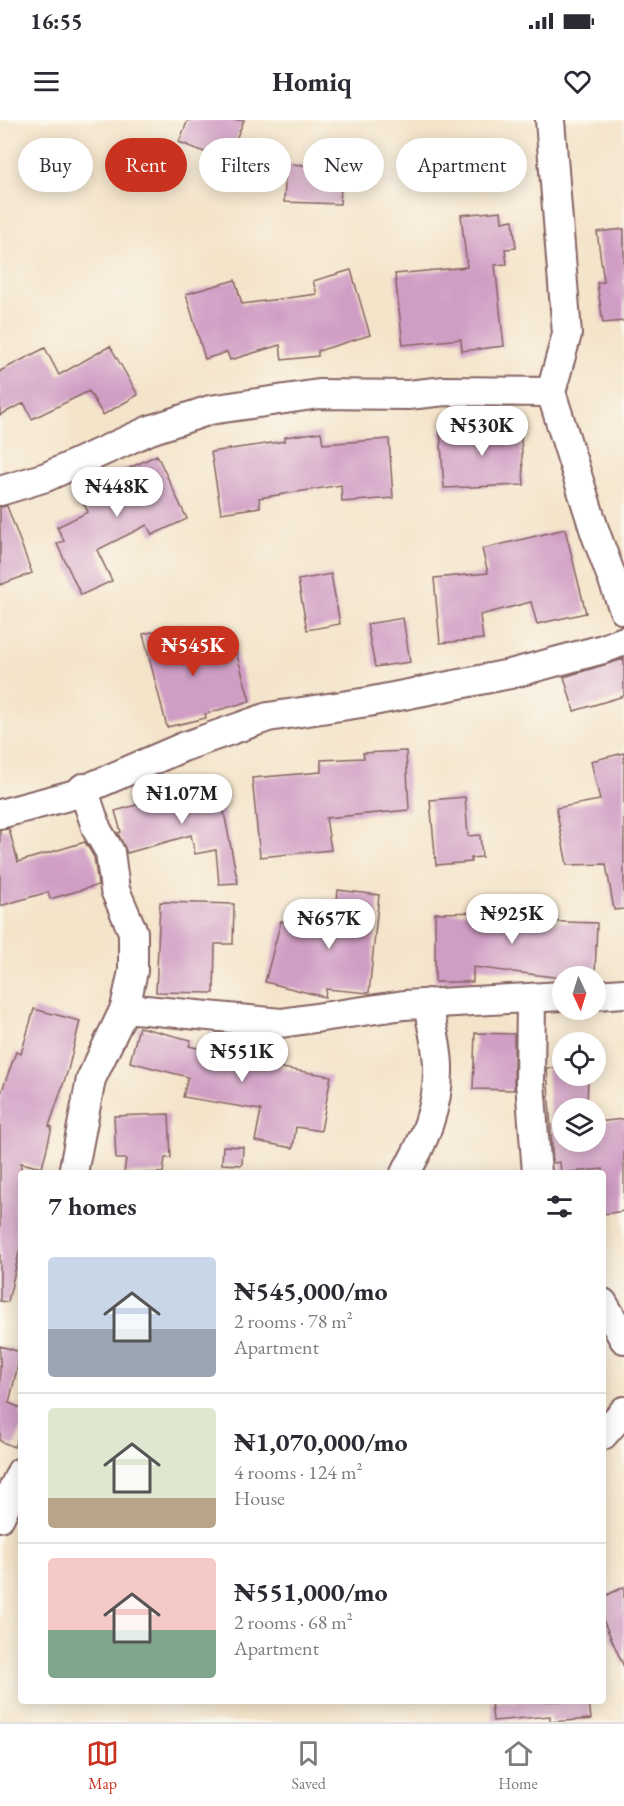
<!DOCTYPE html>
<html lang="en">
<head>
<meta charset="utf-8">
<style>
	body { margin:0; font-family:"EB Garamond",serif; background:#f2f2f3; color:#2b2b33; height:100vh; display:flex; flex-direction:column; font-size:22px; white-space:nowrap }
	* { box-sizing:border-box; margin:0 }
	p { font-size:20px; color:#7c7c81 }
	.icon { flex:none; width:33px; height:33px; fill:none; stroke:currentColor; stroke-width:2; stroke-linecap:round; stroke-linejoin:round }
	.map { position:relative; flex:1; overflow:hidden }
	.drawer { position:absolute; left:18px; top:1050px; width:588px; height:534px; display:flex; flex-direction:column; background:#fff; border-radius:6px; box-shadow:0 3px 15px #0003 }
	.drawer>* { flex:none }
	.hud { position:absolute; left:18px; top:18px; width:588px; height:54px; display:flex; gap:12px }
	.needle { width:39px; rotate:176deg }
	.controls { position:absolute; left:552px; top:846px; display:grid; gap:12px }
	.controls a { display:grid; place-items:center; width:54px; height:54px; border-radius:50%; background:#fff; box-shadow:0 3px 15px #0003; font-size:30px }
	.price { position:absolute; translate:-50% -51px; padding:0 14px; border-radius:21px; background:#fff; color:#222; font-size:20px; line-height:39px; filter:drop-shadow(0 2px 3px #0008) }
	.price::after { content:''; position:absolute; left:50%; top:36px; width:18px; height:14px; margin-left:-9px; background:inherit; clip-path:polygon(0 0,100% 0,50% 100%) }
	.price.on { background:#c8321e; color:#fff }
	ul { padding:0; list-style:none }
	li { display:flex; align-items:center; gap:18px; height:150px; padding:0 30px }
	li+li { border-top:2px solid #e1e1e2 }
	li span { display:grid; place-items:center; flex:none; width:168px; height:120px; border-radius:6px; color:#555 }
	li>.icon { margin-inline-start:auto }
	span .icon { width:72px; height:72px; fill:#fffc; stroke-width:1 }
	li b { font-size:26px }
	h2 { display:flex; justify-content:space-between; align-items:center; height:72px; padding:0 30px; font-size:26px }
	.chip { padding:0 21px; border-radius:27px; background:#fff; box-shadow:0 3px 15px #0003; font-size:21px; line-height:54px }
	.chip.on { background:#c8321e; color:#fff }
	.status { display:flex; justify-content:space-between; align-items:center; height:42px; padding:0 30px; background:#fff; direction:ltr }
	.status svg { height:16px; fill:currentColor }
	header { display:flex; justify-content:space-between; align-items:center; height:78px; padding:0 30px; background:#fff; font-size:27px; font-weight:700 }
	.dock { display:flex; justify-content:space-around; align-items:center; height:84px; border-top:2px solid #e1e1e2; background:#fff; font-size:16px; color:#7c7c81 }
	.dock a { display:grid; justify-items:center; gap:3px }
	.dock .on { color:#c8321e }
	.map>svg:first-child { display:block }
</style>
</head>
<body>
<div class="status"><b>16:55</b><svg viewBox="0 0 49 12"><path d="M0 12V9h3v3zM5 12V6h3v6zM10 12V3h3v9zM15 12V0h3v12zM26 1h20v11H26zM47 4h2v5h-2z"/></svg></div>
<header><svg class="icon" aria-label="menu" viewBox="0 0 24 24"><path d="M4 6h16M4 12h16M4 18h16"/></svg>Homiq<svg class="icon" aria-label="heart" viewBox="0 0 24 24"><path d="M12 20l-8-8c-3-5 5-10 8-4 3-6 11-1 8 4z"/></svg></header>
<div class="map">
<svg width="624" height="1602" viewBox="0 0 624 1602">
	<rect width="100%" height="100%" fill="#fbf7ec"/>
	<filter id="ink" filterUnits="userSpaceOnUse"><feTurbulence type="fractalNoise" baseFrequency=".0167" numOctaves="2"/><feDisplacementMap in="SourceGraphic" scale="12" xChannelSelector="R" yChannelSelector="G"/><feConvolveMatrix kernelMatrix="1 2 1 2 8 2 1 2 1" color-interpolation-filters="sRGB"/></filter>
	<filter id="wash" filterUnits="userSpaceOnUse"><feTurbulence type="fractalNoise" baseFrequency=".008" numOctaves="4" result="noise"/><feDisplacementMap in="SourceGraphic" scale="24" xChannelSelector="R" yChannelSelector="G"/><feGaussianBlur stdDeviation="1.35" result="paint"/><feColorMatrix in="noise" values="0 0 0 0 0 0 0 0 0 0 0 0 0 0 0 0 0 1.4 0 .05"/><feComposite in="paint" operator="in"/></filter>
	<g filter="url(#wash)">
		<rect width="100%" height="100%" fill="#f4e4ca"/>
		<g id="blocks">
			<path fill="#d09dc4" d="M 188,0 L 244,0 L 227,41 L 179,22 Z
				M 286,44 L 342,47 L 340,84 L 284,82 Z
				M 501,91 L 502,102 L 513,100 L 516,128 L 505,129 L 507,144 L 495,145 L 504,226 L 462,231 L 461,219 L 403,225 L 395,154 L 467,147 L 461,95 Z
				M 624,109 L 624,201 L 603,203 L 597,163 L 604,162 L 597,112 Z
				M 351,150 L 370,215 L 318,231 L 318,236 L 282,240 L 280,225 L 230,240 L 227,232 L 205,239 L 186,174 L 235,160 L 242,184 L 317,174 L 313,161 Z
				M 110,226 L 138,275 L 103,295 L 89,271 L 32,299 L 24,283 L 0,295 L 0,251 L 45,228 L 59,255 Z
				M 520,304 L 524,365 L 444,368 L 440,310 Z
				M 321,312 L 323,324 L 389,319 L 393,378 L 342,382 L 341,365 L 259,378 L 260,387 L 221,393 L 211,332 L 285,321 L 285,317 Z
				M 157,335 L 187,399 L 152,415 L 147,405 L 97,430 L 112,461 L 81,475 L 57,424 L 64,421 L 57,407 L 88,392 L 78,372 Z
				M 7,386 L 32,453 L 0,465 L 0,387 Z
				M 565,409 L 586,493 L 537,504 L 531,482 L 480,495 L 483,519 L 440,523 L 434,458 L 488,453 L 482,429 Z
				M 331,454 L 340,504 L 307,510 L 298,460 Z
				M 403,498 L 410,542 L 375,547 L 367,504 Z
				M 182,505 L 191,538 L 234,525 L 250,581 L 205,594 L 206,598 L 167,607 L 143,514 Z
				M 624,539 L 624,576 L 574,591 L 564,557 Z
				M 406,631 L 409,690 L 326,698 L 331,730 L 260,737 L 252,658 L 321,652 L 321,640 L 364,638 L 363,633 Z
				M 624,633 L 624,789 L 614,790 L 606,744 L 567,745 L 556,688 L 600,680 L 591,641 Z
				M 218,662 L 238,763 L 219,764 L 216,730 L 195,734 L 191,715 L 127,733 L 118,713 L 121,712 L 115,691 L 182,672 L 182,670 Z
				M 465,677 L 468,716 L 480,715 L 482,737 L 471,738 L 471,742 L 436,745 L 430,680 Z
				M 9,709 L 18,742 L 85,722 L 94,737 L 98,765 L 50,779 L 48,772 L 0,786 L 0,710 Z
				M 338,770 L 379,775 L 369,873 L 326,869 L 325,877 L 265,862 L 281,801 L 334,814 Z
				M 160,782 L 234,784 L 233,824 L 215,824 L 214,873 L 156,872 Z
				M 492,784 L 536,789 L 535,801 L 597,803 L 595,856 L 562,858 L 473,847 L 473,862 L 435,862 L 435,793 L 491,792 Z
				M 34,889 L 80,901 L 68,950 L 49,1006 L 52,1007 L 42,1048 L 21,1043 L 21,1124 L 8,1182 L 0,1181 L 0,976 L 16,932 L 21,934 Z
				M 139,907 L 191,920 L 189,926 L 242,940 L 244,924 L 284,930 L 281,948 L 331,956 L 321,1011 L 296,1007 L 293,1028 L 255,1021 L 261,990 L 183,977 L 188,957 L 130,942 Z
				M 475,913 L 514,914 L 514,970 L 473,969 Z
				M 547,948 L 562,948 L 562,956 L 588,956 L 587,988 L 562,988 L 562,1022 L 596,1022 L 596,1002 L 624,999 L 624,1091 L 603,1094 L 603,1049 L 561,1053 L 560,1042 L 553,1043 Z
				M 169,994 L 171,1038 L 165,1038 L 163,1053 L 124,1053 L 126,1039 L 116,1039 L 114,996 Z
				M 223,1026 L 243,1027 L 242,1045 L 222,1044 Z
				M 0,1226 L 21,1232 L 9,1283 L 21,1288 L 21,1310 L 14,1327 L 0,1321 Z
				M 624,1467 L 624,1547 L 603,1500 L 603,1477 Z
				M 491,1581 L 589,1581 L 591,1599 L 550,1602 L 550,1596 L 493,1601 Z"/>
		</g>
	</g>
	<g filter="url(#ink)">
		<use href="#blocks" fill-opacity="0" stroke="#866463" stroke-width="1.5"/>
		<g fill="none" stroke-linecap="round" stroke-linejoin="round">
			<defs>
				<path id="minor" d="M 551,272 L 595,412 L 624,490
					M 0,371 L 46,357 L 150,310 L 210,290 L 319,274 L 408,275 L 445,271 L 551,272 L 567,214 L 550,0
					M 0,694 L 72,675 L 183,627 L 268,597 L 368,582 L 510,554 L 603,529 L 624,521
					M 596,875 L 624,873
					M 531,878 L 530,963 L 537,1053
					M 125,888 L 281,903 L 404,885 L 562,876
					M 73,1053 L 91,959 L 125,888 L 133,851 L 133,812 L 115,770 L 110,732 L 97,710 L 83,668
					M 405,1053 C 424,1024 439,983 438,948 C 438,927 431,904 428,883
					M 603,1183 L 624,1219
					M 603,1315 L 624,1291
					M 0,1397 L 21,1352"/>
			</defs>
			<use href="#minor" stroke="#866463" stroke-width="32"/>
			<use href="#minor" stroke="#fff" stroke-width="28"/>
		</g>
	</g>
</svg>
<div class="controls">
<a><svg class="needle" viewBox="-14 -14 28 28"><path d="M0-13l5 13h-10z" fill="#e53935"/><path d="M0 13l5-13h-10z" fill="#7c7c81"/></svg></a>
<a><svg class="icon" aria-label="locate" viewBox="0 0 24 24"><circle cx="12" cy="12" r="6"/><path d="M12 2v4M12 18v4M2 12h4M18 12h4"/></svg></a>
<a><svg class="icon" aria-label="layers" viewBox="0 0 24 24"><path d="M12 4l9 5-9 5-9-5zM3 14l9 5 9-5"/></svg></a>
</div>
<b class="price" style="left:482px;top:337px">₦530K</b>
<b class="price" style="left:117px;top:398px">₦448K</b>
<b class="price on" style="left:193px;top:557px">₦545K</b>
<b class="price" style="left:182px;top:705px">₦1.07M</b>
<b class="price" style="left:512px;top:825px">₦925K</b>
<b class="price" style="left:329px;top:830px">₦657K</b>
<b class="price" style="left:242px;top:963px">₦551K</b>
<div class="hud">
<a class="chip">Buy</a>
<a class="chip on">Rent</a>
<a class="chip">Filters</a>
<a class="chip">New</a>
<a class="chip">Apartment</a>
</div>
<section class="drawer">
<h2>7 homes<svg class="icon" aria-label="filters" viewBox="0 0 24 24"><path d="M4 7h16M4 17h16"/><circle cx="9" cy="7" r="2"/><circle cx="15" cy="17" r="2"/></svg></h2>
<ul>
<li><span style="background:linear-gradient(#c9d6e8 60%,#9aa5b1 0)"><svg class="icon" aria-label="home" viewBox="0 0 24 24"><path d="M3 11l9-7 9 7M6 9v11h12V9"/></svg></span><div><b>₦545,000/mo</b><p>2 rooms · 78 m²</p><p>Apartment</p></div></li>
<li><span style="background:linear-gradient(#dfe7d0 75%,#b9a48a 0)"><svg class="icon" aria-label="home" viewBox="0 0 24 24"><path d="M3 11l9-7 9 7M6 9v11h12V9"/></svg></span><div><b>₦1,070,000/mo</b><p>4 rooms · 124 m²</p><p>House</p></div></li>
<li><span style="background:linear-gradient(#f6c9c9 60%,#7fa58c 0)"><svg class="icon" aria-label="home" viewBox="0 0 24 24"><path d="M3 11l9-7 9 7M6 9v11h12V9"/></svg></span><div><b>₦551,000/mo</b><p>2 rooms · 68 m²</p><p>Apartment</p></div></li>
</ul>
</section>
</div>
<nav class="dock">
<a class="on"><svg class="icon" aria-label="map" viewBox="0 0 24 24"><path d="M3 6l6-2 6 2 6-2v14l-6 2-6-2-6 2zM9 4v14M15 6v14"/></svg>Map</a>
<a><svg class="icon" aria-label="saved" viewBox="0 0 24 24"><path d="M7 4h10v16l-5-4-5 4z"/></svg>Saved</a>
<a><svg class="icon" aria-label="home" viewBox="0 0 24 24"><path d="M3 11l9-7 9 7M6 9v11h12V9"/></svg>Home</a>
</nav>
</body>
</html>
